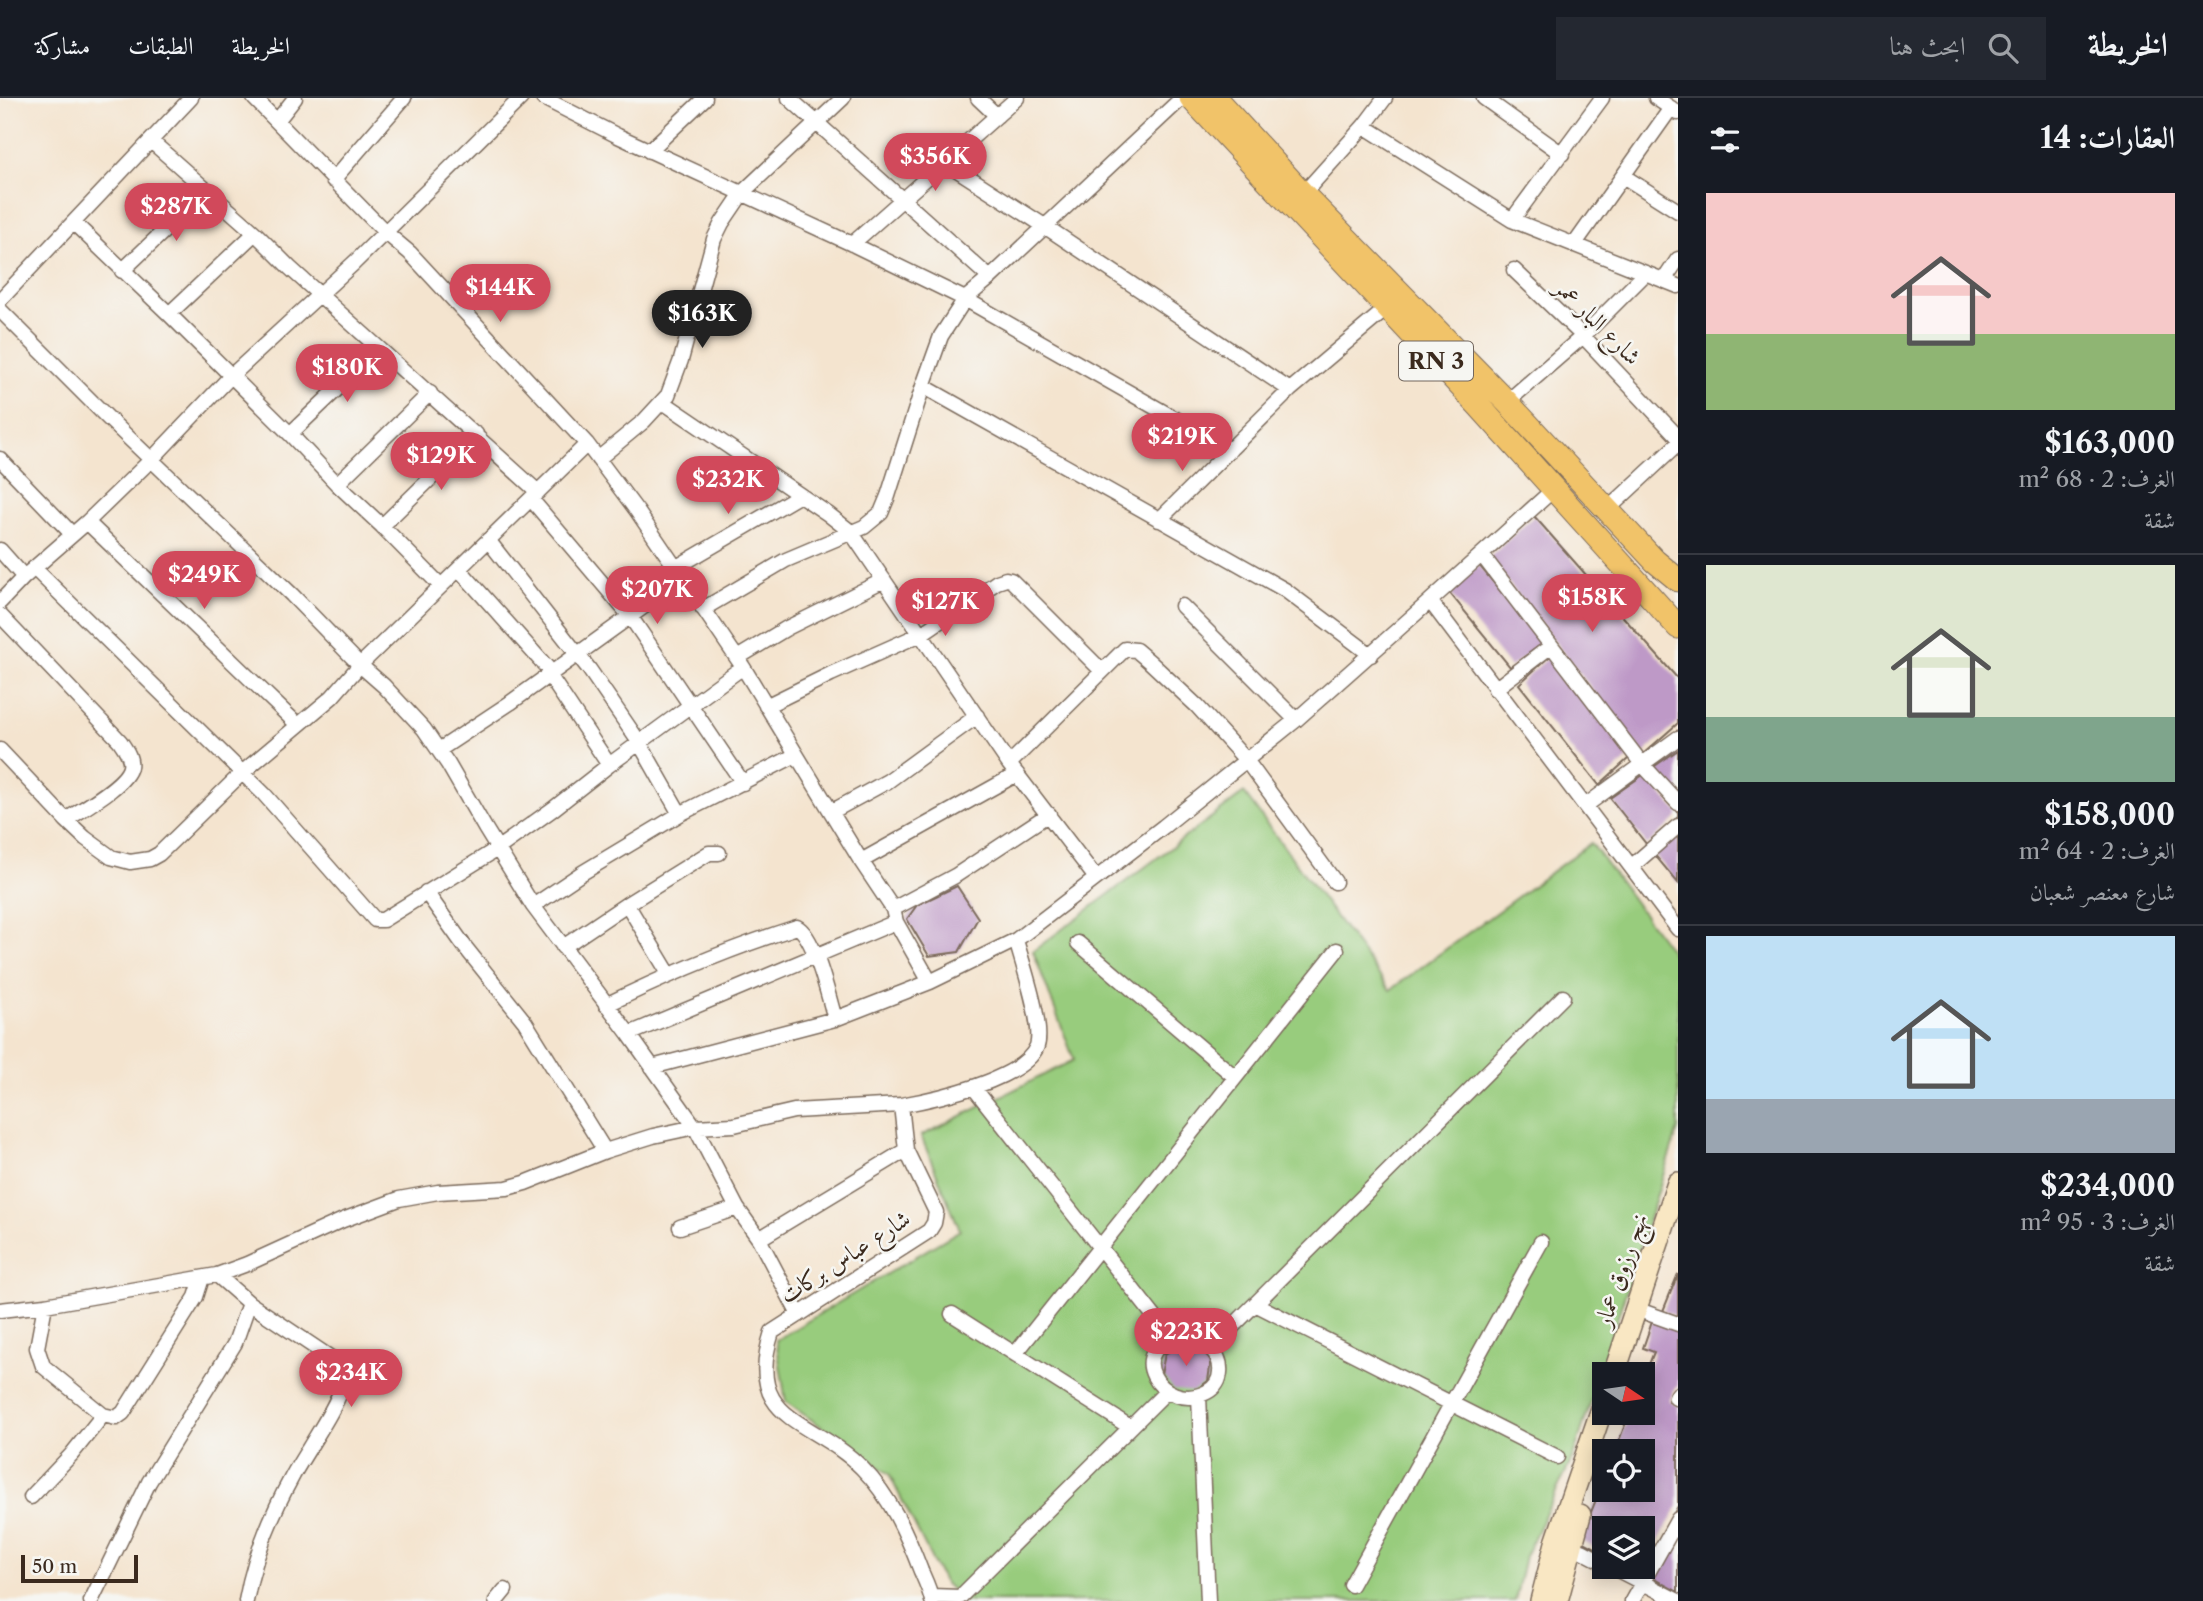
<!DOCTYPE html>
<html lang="ar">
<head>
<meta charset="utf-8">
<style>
	body { margin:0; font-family:"Libre Caslon Text",Amiri,serif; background:#242831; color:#f1f3f6; direction:rtl; height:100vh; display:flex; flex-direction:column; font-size:26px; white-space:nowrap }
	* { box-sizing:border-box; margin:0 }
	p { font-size:23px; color:#9ea1a6 }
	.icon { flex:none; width:38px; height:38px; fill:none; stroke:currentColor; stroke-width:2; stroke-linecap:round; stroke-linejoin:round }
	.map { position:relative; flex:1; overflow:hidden; direction:ltr }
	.panel { display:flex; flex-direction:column; background:#171b24; width:525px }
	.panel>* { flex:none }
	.needle { width:46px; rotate:103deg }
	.tools { position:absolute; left:1592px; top:1264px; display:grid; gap:14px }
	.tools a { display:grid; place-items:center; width:63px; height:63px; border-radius:0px; background:#171b24; box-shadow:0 4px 18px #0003; font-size:35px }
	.scale { position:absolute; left:21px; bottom:18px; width:117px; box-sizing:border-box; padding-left:7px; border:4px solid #3b2a1e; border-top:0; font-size:19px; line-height:24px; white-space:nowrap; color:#3b2a1e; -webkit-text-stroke:5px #f6f6f2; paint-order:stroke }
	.price { position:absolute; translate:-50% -60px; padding:0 16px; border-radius:24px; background:#d1495b; color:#fff; font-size:23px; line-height:46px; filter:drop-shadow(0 2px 4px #0008) }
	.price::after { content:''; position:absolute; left:50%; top:42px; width:21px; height:16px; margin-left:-10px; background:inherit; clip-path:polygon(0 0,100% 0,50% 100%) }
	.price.current { background:#222; color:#fff }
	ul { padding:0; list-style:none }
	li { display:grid; align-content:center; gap:14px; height:371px; padding:0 28px }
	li+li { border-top:2px solid #363941 }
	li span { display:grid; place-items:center; height:217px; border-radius:0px; color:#555 }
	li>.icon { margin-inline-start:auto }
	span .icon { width:126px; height:126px; fill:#fffc; stroke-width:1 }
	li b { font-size:30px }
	h2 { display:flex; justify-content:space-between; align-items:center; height:84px; padding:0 28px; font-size:30px }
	header { display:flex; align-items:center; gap:42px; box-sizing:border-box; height:98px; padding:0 35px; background:#171b24; border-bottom:2px solid #363941 }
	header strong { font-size:33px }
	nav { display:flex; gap:38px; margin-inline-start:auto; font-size:24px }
	.search { width:490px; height:63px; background:#242831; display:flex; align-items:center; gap:18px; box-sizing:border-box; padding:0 24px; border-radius:0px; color:#9ea1a6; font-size:26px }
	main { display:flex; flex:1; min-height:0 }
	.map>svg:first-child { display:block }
</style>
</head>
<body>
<header>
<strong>الخريطة</strong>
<div class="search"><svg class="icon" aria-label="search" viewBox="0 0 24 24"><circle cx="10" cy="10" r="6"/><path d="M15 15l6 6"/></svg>ابحث هنا</div>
<nav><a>الخريطة</a><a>الطبقات</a><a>مشاركة</a></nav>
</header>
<main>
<section class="panel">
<h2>العقارات: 14<svg class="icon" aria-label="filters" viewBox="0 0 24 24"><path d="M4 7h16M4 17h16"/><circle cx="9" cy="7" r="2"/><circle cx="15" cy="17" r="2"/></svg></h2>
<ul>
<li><span style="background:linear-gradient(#f6c9c9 65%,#8fb573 0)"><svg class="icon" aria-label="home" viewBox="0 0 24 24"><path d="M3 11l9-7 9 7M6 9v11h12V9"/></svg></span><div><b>$163,000</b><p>الغرف: 2 · 68 m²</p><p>شقة</p></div></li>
<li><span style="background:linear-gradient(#dfe7d0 70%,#7fa58c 0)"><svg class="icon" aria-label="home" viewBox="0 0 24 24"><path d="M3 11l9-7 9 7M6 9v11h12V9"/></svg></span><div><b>$158,000</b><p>الغرف: 2 · 64 m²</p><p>شارع معنصر شعبان</p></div></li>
<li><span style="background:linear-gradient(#bfe0f5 75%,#9aa5b1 0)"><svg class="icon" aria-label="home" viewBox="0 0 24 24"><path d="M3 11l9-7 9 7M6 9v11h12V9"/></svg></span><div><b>$234,000</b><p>الغرف: 3 · 95 m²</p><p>شقة</p></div></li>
</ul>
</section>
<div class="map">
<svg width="1678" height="1503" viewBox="0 0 1678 1503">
	<rect width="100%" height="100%" fill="#f6f6f2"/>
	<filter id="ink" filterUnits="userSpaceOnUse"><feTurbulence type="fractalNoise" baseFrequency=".0143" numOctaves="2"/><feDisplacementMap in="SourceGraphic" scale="14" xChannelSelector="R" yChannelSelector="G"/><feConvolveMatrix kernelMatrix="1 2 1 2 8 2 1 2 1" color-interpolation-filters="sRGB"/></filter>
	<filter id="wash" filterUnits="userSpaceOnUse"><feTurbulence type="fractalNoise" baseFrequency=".00686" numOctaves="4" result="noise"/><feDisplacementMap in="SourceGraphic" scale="28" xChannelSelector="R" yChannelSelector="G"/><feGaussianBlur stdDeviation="1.57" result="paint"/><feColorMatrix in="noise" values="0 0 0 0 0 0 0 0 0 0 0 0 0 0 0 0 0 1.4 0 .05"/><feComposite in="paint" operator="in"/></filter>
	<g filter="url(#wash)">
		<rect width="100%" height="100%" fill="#f4e4cf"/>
		<path fill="#98cc7d" stroke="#6a7b4e" stroke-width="2" d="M 1244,695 L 1390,892 L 1591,745 L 1678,863 L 1678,1031 L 1573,1359 L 1525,1458 L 1515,1503 L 964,1503 L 943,1484 L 889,1376 L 786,1304 L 776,1242 L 960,1132 L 921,1038 L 1074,962 L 1033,853 Z"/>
		<g id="blocks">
			<path fill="#be99c7" d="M 1534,418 L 1678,581 L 1678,625 L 1643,656 L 1489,460 Z
				M 1479,467 L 1543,545 L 1510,569 L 1448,493 Z
				M 1551,557 L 1629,660 L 1599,687 L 1519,586 Z
				M 1678,652 L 1678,698 L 1652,670 Z
				M 1643,677 L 1678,714 L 1678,719 L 1647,747 L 1610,700 Z
				M 1678,735 L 1678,785 L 1653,755 Z
				M 957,788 L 978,820 L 959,854 L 929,858 L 907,821 L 917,807 Z
				M 1678,1176 L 1678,1219 L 1663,1213 Z
				M 1653,1221 L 1678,1230 L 1678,1286 L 1669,1303 L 1678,1308 L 1678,1408 L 1641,1474 L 1630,1468 L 1643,1468 L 1643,1430 L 1605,1430 L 1605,1455 L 1580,1442 L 1605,1379 L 1605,1391 L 1643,1391 L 1643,1353 L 1615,1353 L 1630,1314 L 1643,1314 L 1643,1281 L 1654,1254 L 1643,1250 Z
				M 1184,1245 L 1201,1249 L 1211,1262 L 1208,1283 L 1193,1294 L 1174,1292 L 1161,1276 L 1165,1256 Z
				M 1678,1432 L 1678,1494 L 1652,1480 Z"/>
		</g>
	</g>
	<g filter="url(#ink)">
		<use href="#blocks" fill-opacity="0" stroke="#7c6b5c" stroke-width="2"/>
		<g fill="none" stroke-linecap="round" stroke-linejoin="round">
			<defs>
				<path id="street" d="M 254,0 L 385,134 L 410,155 L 587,346
					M 543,0 L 618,38 L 852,146 L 965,201 L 1230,352
					M 789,0 L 990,180 L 1182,0
					M 978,0 L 997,18
					M 1484,0 L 1562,56
					M 1656,0 L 1678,15
					M 277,23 L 295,0
					M 1364,28 L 1512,122 L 1678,188
					M 151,43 L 255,135 L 290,170 L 538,394
					M 649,53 L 705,0
					M 945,64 L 1046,129 L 1290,292
					M 1623,78 L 1678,113
					M 333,82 L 404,0
					M 1303,96 L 1364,28 L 1385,0
					M 1512,122 L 1602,0
					M 74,125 L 169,216 L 290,336 L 337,386 L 382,428 L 441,488
					M 852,146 L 1017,0
					M 1574,147 L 1671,10
					M 1514,172 L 1583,238 L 1678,339
					M 122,173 L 206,93
					M 990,180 L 965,201 L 941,238 L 923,288 L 1285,492 L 1371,557
					M 1664,182 L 1678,161
					M 0,202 L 191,0
					M 0,212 L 108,320 L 292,497 L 360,567 L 384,588 L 424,631 L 448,666 L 485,730 L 533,808 L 629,936 L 695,1029 L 737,1110 L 759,1141 L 798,1215
					M 169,216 L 255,135
					M 663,304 L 828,416 L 851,434 L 1009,666
					M 1507,304 L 1583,238 L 1646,175
					M 290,336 L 379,251
					M 0,361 L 72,436
					M 598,361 L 644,323 L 668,297 L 681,262 L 714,141 L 722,125 L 743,94 L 843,0
					M 337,386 L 430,295
					M 531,401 L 630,518 L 743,685
					M 1607,412 L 1678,346
					M 1159,422 L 1290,292 L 1386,211
					M 87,424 L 298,627
					M 382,428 L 476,336
					M 488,442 L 589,571 L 639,644 L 680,716
					M 0,452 L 24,479
					M 1482,457 L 1642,666 L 1678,705
					M 34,470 L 264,696 L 375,822 L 383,822 L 391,817 L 497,751 L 553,711 L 609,667 L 743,569
					M 675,470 L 800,397
					M 459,471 L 552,575
					M 1430,503 L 1554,391
					M 0,504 L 24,479 L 87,424 L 152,361 L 230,279 L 354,165 L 521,0
					M 1182,508 L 1296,622
					M 703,511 L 786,462 L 864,429 L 881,415 L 888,398 L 923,288
					M 0,517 L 120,643 C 125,651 132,659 130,669 C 126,687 82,711 66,722 L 0,652
					M 737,560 L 787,530 L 884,482
					M 549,577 L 609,667
					M 1495,591 L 1551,548
					M 766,608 L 831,576 L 921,536 L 997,484 L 1006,481 L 1011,482 L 1102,573
					M 439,652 L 510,605 L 682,481
					M 1585,708 L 1678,640
					M 831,714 L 888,683 L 977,618
					M 66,722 L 85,740 L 111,759 L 130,764 L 150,761 L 159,756 L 243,674 L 332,599 L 360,567 L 587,346 L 637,413 L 743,569 L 861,763 L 893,811 L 896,824 L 930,884
					M 861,763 L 1017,676
					M 1631,769 L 1678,728
					M 1096,780 L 1009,666 L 1125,551 L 1136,552 L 1150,564 L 1197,608 L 1246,662 L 1335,784
					M 426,794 L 465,849 L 525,924 L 605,1053
					M 627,806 L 709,755 L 719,755
					M 533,808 L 582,775 L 680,716 L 796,657
					M 893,811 L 955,778 L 1049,716
					M 1078,845 L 1235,979
					M 563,849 L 627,806 L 669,876
					M 606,907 C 669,876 731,850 797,829 C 815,838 829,901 835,921
					M 629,936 L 896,824
					M 652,969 L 835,921 L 930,884 L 1016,842 L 1163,729 L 1296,622 L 1430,503 L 1678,831
					M 974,990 L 1172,1241
					M 680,1129 L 737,1110
					M 759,1141 L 906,1052
					M 217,1177 L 249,1205 L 334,1262 C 340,1270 343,1277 342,1287 C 339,1307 304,1356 293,1377 C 271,1417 254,1458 246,1503
					M 1255,1206 L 1557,1359
					M 45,1207 L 37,1250 L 43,1268 L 103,1317 L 116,1320 L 123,1315 L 196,1199 L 202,1180
					M 1636,1211 L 1678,1226
					M 0,1212 L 45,1207 L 217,1177 L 247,1166 L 343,1122 L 399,1101 L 438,1094 L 507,1090 L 525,1085 L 605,1053 L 653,1038 L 695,1029 L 734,1027 L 794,1013 L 901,1007
					M 952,1216 L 1130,1329
					M 1185,1239 C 1194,1242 1203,1243 1210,1250 C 1224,1262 1224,1285 1207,1294 C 1161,1318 1119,1246 1185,1239 Z
					M 1211,1250 L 1563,899
					M 1015,1256 L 1337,852
					M 1199,1298 L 1208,1503
					M 1676,1300 L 1678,1296
					M 31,1399 L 71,1357 L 103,1317
					M 1565,1447 L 1582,1453 L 1605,1465
					M 1610,1468 L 1678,1503
					M 1351,1487 L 1541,1144
					M 931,1498 L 960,1499 L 1167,1293
					M 91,1503 L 149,1384 L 235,1245 L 249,1205
					M 496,1503 L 505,1492
					M 932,1503 C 930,1492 925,1482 921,1473 C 907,1436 890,1398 862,1370 C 813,1320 743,1325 772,1234 L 929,1133 L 934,1125 L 936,1114 L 906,1052 L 901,1007 C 934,1001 1024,982 1037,948 C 1044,928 1022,864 1016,842
					M 1632,1503 L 1678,1421"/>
				<path id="secondary" d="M 1614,1276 L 1678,1085
					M 1541,1503 L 1556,1445 L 1605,1302
					M 1557,1503 L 1580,1417"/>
				<path id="primary" d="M 1191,0 L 1479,308 L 1678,529
					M 1215,0 L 1303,96 L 1507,304 L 1655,463 L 1678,482"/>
			</defs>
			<use href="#street" stroke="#7c6b5c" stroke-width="17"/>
			<use href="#secondary" stroke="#7c6b5c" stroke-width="24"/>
			<use href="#primary" stroke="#7c6b5c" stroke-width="25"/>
			<use href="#street" stroke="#fff" stroke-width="14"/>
			<use href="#secondary" stroke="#f9e7c3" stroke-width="21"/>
			<use href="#primary" stroke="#f1c369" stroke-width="23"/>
		</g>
	</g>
	<g text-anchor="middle" stroke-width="5" stroke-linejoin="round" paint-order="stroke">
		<rect fill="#f6f6f2" stroke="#73675e" stroke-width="2" x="1399" y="243.5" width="74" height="39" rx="5"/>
		<g font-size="23" font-weight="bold" fill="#3b2a1e">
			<text x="1436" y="271">RN 3</text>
		</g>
		<g font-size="24" fill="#3b2a1e" stroke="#f6f6f2">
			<text transform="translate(1598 224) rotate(45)" y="8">شارع البار عمر</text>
			<text transform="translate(845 1159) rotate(-33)" y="8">شارع عباس بركات</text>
			<text transform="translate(1621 1172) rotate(-71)" y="8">نهج رزوق عمار</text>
		</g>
	</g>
</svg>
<div class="tools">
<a><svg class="needle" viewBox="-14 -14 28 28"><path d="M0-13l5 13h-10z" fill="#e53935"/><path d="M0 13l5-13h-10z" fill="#9ea1a6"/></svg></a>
<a><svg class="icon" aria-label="locate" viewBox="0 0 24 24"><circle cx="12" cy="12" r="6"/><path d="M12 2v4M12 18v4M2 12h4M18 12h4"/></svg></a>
<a><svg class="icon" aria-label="layers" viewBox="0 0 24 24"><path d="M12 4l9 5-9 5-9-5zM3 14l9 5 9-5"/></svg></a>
</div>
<div class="scale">50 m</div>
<b class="price" style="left:935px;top:95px">$356K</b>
<b class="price" style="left:176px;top:145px">$287K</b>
<b class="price" style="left:500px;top:226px">$144K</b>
<b class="price current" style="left:702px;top:252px">$163K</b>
<b class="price" style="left:347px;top:306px">$180K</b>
<b class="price" style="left:1182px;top:375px">$219K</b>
<b class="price" style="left:441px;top:394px">$129K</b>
<b class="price" style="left:728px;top:418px">$232K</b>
<b class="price" style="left:204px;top:513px">$249K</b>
<b class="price" style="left:657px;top:528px">$207K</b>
<b class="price" style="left:1592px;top:536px">$158K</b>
<b class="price" style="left:945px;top:540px">$127K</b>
<b class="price" style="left:1186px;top:1270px">$223K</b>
<b class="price" style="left:351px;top:1311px">$234K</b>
</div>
</main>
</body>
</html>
